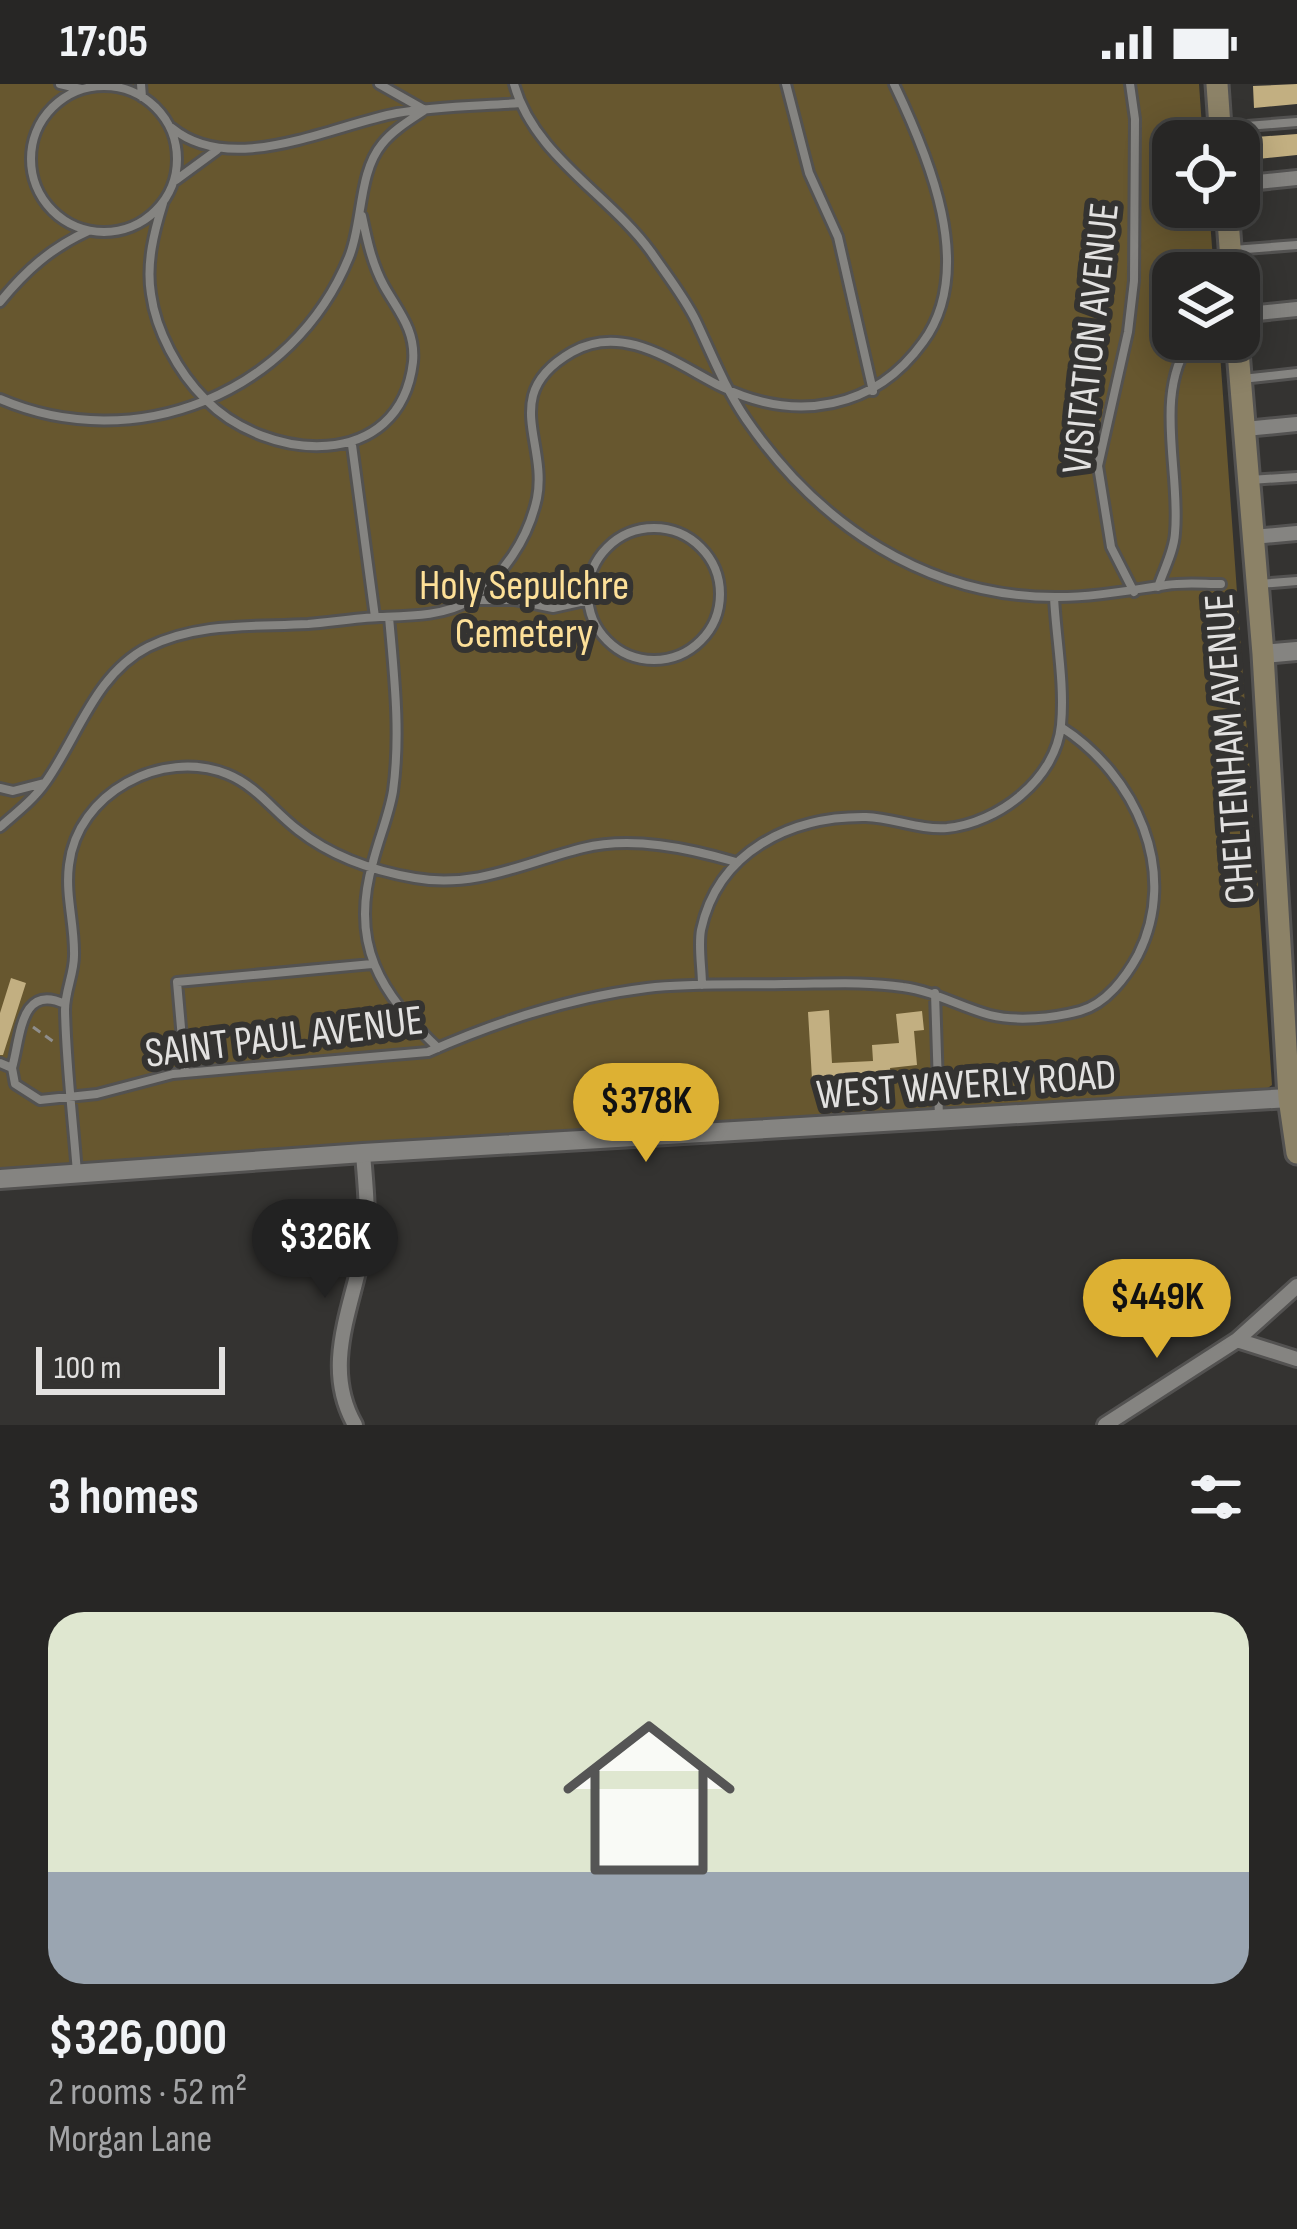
<!DOCTYPE html>
<html lang="en">
<head>
<meta charset="utf-8">
<style>
	body { margin:0; font-family:"Sofia Sans Condensed",sans-serif; background:#2f2e2d; color:#f1f3f6; height:100vh; display:flex; flex-direction:column; font-size:45px; white-space:nowrap }
	* { box-sizing:border-box; margin:0 }
	p { font-size:39px; color:#a4a5a7 }
	.icon { flex:none; width:66px; height:66px; fill:none; stroke:currentColor; stroke-width:2; stroke-linecap:round; stroke-linejoin:round }
	.map { position:relative; height:1341px; overflow:hidden }
	.details { display:flex; flex-direction:column; background:#272625; flex:1 }
	.details>* { flex:none }
	.controls { position:absolute; left:1152px; top:36px; display:grid; gap:24px }
	.controls a { display:grid; place-items:center; width:108px; height:108px; border-radius:24px; background:#272625; box-shadow:0 6px 30px #0003,0 0 0 3px #434342; font-size:60px }
	.scale { position:absolute; left:36px; bottom:30px; width:189px; box-sizing:border-box; padding-left:12px; border:6px solid #e2e1e0; border-top:0; font-size:33px; line-height:42px; white-space:nowrap; color:#e2e1e0; -webkit-text-stroke:9px #343331; paint-order:stroke }
	.price { position:absolute; translate:-50% -102px; padding:0 27px; border-radius:42px; background:#ddb133; color:#111; font-size:39px; line-height:78px; filter:drop-shadow(0 3px 6px #0008) }
	.price::after { content:''; position:absolute; left:50%; top:72px; width:36px; height:27px; margin-left:-18px; background:inherit; clip-path:polygon(0 0,100% 0,50% 100%) }
	.price.selected { background:#222; color:#fff }
	ul { padding:0; list-style:none }
	li { display:grid; align-content:center; gap:24px; height:636px; padding:0 48px }
	li+li { border-top:3px solid #434342 }
	li span { display:grid; place-items:center; height:372px; border-radius:36px; color:#555 }
	li>.icon { margin-inline-start:auto }
	span .icon { width:216px; height:216px; fill:#fffc; stroke-width:1 }
	li b { font-size:51px }
	h2 { display:flex; justify-content:space-between; align-items:center; height:144px; padding:0 48px; font-size:51px }
	.status { display:flex; justify-content:space-between; align-items:center; height:84px; padding:0 60px; background:#272625; direction:ltr }
	.status svg { height:33px; fill:currentColor }
	.map>svg:first-child { display:block }
</style>
</head>
<body>
<div class="status"><b>17:05</b><svg viewBox="0 0 49 12"><path d="M0 12V9h3v3zM5 12V6h3v6zM10 12V3h3v9zM15 12V0h3v12zM26 1h20v11H26zM47 4h2v5h-2z"/></svg></div>
<div class="map">
<svg width="1297" height="1341" viewBox="0 0 1297 1341">
	<rect width="100%" height="100%" fill="#343331"/>
	<path fill="#67572f" d="M 0,0 L 1199,0 L 1203,57 L 1173,57 L 1173,123 L 1209,123 L 1214,189 L 1173,189 L 1173,255 L 1219,255 L 1272,1001 L 1265,1006 L 599,1045 L 0,1085 Z"/>
	<path fill="#c2af81" d="M 1297,0 L 1297,20 L 1254,24 L 1253,2 Z
		M 1297,50 L 1297,71 L 1258,75 L 1256,53 Z
		M 11,894 L 26,899 L 3,971 L 0,971 L 0,929 Z
		M 829,926 L 832,979 L 873,977 L 872,961 L 899,959 L 896,930 L 922,927 L 924,946 L 914,947 L 917,981 L 890,984 L 891,993 L 812,995 L 808,928 Z"/>
	<g fill="none" stroke-linecap="round" stroke-linejoin="round">
		<defs>
			<path id="service" d="M 60,0 L 81,5
				M 141,0 L 142,13
				M 514,0 C 534,72 609,110 651,168 C 666,190 685,214 696,237 C 712,271 725,304 746,335 C 818,440 926,514 1058,513 C 1095,513 1130,506 1166,501 C 1184,498 1203,500 1221,500
				M 786,0 L 809,89 L 838,153 L 873,307
				M 1130,0 L 1135,35 L 1134,197 L 1128,248 L 1098,382 L 1111,463 L 1134,508
				M31 75a73 73 0 1 1 146 0a73 73 0 1 1-146 0Z
				M 172,44 C 232,93 330,42 397,29 C 437,22 479,22 520,19
				M 1221,44 L 1297,38
				M 176,96 L 217,66
				M 163,119 C 154,148 146,179 151,210 C 156,247 178,288 205,315 C 266,378 400,389 413,278 C 416,246 398,227 384,202 C 372,180 367,156 362,132
				M 1233,166 L 1297,161
				M 0,218 C 26,186 51,164 88,147
				M 1242,295 L 1297,289
				M 0,315 C 135,373 293,310 349,173 C 363,139 358,89 382,60 C 393,46 410,36 425,26 L 379,0
				M 352,361 L 375,533
				M 1250,396 L 1297,393
				M588 510a66 66 0 1 1 132 0a66 66 0 1 1-132 0Z
				M 1259,500 L 1297,497
				M 1158,503 C 1164,485 1174,467 1175,449 C 1181,387 1152,309 1192,255
				M 471,516 L 514,516 L 553,524 L 589,516
				M 389,533 C 394,591 401,649 393,707 C 389,731 379,754 373,778 C 349,860 380,909 438,964
				M 0,704 L 13,707 L 44,699
				M 0,743 C 16,729 33,716 45,699 C 78,653 95,590 148,563 C 199,538 254,543 308,540 C 332,538 356,534 380,533 C 406,532 446,532 468,517 C 503,492 528,456 537,414 C 548,357 499,310 572,268 C 624,238 676,280 722,303 C 797,339 875,325 923,258 C 977,185 928,71 894,0
				M 702,901 C 702,884 698,863 701,846 C 718,767 791,732 866,733 C 894,734 919,746 947,744 C 998,739 1056,695 1061,641 C 1065,600 1056,554 1054,513
				M 935,909 L 939,1033
				M 0,979 L 12,984 L 15,1000 L 40,1016 L 97,1010 L 173,990 L 428,968 C 496,938 573,913 647,904 C 692,899 739,901 784,900 C 824,900 864,897 903,903 C 934,907 960,923 990,931 C 1018,938 1053,934 1080,927 C 1106,920 1126,893 1138,871 C 1180,788 1136,691 1061,643
				M 12,984 C 21,952 20,899 65,920
				M 185,989 L 177,898 L 372,880
				M 77,1089 C 73,1035 66,980 65,926 C 65,907 74,890 74,872 C 75,841 65,812 69,781 C 77,709 162,664 227,690 C 257,702 273,727 298,746 C 331,772 374,787 415,794 C 476,805 526,778 583,764 C 632,752 688,764 736,778"/>
			<path id="minor" d="M 1239,100 L 1297,94
				M 1239,231 L 1297,225
				M 1245,345 L 1297,340
				M 1253,453 L 1297,449
				M 1237,1256 L 1297,1275
				M 355,1341 C 320,1280 355,1219 365,1155 C 369,1127 365,1098 363,1069
				M 1105,1341 L 1237,1256 L 1297,1202"/>
			<path id="tertiary" d="M 1263,570 L 1297,567
				M 0,1095 L 363,1069 L 1289,1014"/>
			<path id="secondary" d="M 1217,0 L 1221,57
				M 1227,123 L 1232,189
				M 1237,255 L 1263,570 L 1289,1014 L 1297,1069"/>
		</defs>
		<use href="#service" stroke="#535251" stroke-width="14"/>
		<use href="#minor" stroke="#535251" stroke-width="20"/>
		<use href="#tertiary" stroke="#535251" stroke-width="24"/>
		<use href="#secondary" stroke="#535251" stroke-width="27"/>
		<path stroke="#8f8e8c" stroke-width="3" stroke-dasharray="9 6" stroke-linecap="butt" d="M 33,943 L 54,958"/>
		<use href="#service" stroke="#858481" stroke-width="8"/>
		<use href="#minor" stroke="#858481" stroke-width="14"/>
		<use href="#tertiary" stroke="#858481" stroke-width="18"/>
		<use href="#secondary" stroke="#8c8267" stroke-width="21"/>
	</g>
	<g text-anchor="middle" stroke-width="12" stroke-linejoin="round" paint-order="stroke">
		<g font-size="42" fill="#e2e1e0" stroke="#343331">
			<text transform="translate(1089 254) rotate(-84)" y="15">VISITATION AVENUE</text>
			<text transform="translate(1228 665) rotate(-94)" y="15">CHELTENHAM AVENUE</text>
			<text transform="translate(284 951) rotate(-7)" y="15">SAINT PAUL AVENUE</text>
			<text transform="translate(966 999) rotate(-4)" y="15">WEST WAVERLY ROAD</text>
		</g>
		<g font-size="42" fill="#fde098" stroke="#343331">
			<text x="524" y="515">Holy Sepulchre<tspan x="524" dy="48">Cemetery</tspan></text>
		</g>
	</g>
</svg>
<div class="controls">
<a><svg class="icon" aria-label="locate" viewBox="0 0 24 24"><circle cx="12" cy="12" r="6"/><path d="M12 2v4M12 18v4M2 12h4M18 12h4"/></svg></a>
<a><svg class="icon" aria-label="layers" viewBox="0 0 24 24"><path d="M12 4l9 5-9 5-9-5zM3 14l9 5 9-5"/></svg></a>
</div>
<div class="scale">100 m</div>
<b class="price" style="left:646px;top:1081px">$378K</b>
<b class="price selected" style="left:325px;top:1217px">$326K</b>
<b class="price" style="left:1157px;top:1277px">$449K</b>
</div>
<section class="details">
<h2>3 homes<svg class="icon" aria-label="filters" viewBox="0 0 24 24"><path d="M4 7h16M4 17h16"/><circle cx="9" cy="7" r="2"/><circle cx="15" cy="17" r="2"/></svg></h2>
<ul>
<li><span style="background:linear-gradient(#dfe7d0 70%,#9aa5b1 0)"><svg class="icon" aria-label="home" viewBox="0 0 24 24"><path d="M3 11l9-7 9 7M6 9v11h12V9"/></svg></span><div><b>$326,000</b><p>2 rooms · 52 m²</p><p>Morgan Lane</p></div></li>
</ul>
</section>
</body>
</html>
